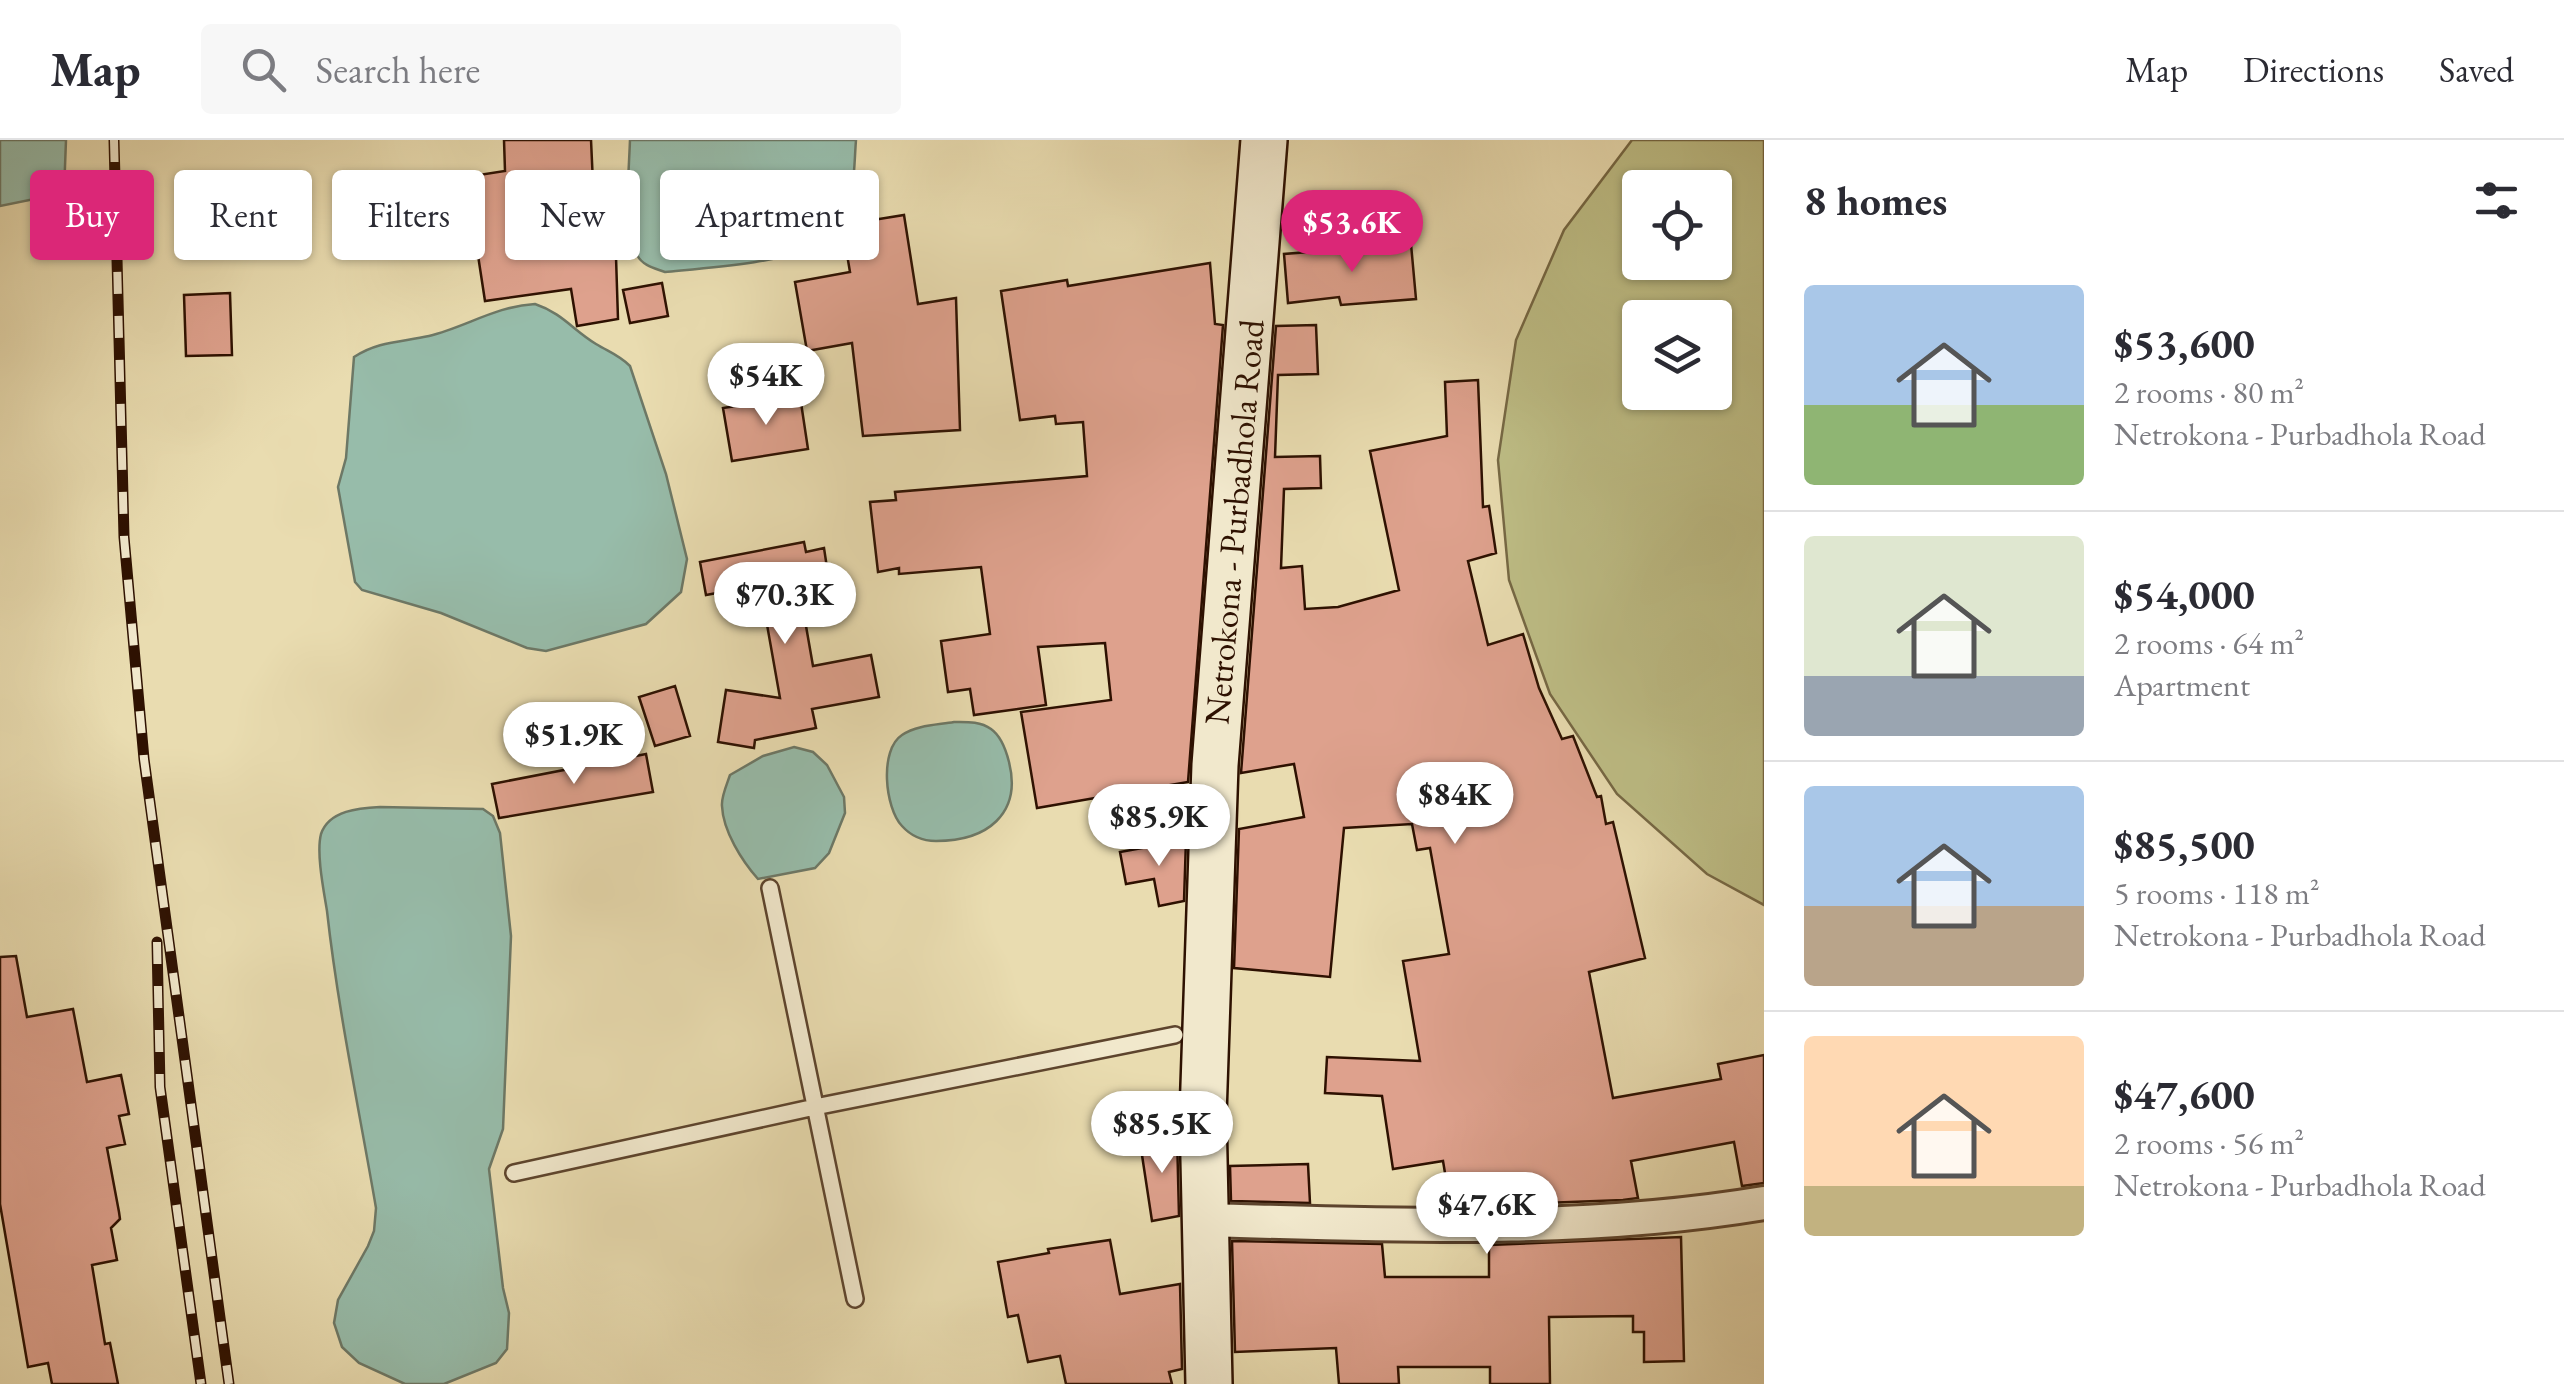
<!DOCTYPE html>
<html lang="en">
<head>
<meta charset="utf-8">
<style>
	body { margin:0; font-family:"EB Garamond",serif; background:#f7f7f7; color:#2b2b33; height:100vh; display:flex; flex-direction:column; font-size:38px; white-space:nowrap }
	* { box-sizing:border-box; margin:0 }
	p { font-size:32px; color:#7c7c81 }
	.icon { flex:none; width:55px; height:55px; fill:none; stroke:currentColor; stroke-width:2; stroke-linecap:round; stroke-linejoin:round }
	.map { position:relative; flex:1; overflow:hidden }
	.sheet { display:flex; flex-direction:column; background:#fff; width:800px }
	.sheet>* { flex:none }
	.hud { position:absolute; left:30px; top:30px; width:950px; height:90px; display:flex; gap:20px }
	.tools { position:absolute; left:1622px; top:30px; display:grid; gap:20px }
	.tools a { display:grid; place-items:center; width:110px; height:110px; border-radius:10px; background:#fff; box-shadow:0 2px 8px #0004; font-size:50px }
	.price { position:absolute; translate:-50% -85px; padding:0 22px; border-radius:35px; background:#fff; color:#222; font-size:32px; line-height:65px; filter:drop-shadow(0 2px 5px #0008) }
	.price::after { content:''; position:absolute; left:50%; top:60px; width:30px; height:22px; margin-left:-15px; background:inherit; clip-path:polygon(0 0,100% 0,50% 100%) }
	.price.on { background:#db2777; color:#fff }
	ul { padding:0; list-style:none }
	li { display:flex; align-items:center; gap:30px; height:250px; padding:0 40px }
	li+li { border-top:2px solid #e1e1e2 }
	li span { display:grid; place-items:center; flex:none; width:280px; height:200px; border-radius:10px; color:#555 }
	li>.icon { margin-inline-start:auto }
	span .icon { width:120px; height:120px; fill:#fffc; stroke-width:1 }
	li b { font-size:42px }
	h2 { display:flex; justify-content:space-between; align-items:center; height:120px; padding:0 40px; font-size:42px }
	.chip { padding:0 35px; border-radius:10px; background:#fff; box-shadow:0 2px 8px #0004; font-size:35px; line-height:90px }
	.chip.on { background:#db2777; color:#fff }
	header { display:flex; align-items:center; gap:60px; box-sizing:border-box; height:140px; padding:0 50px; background:#fff; border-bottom:2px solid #e1e1e2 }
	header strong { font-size:48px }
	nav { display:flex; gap:55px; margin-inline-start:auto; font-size:35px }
	.search { width:700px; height:90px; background:#f7f7f7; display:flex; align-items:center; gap:25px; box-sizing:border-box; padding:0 35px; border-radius:10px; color:#7c7c81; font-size:38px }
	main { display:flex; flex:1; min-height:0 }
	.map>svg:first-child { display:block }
</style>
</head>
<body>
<header>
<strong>Map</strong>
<div class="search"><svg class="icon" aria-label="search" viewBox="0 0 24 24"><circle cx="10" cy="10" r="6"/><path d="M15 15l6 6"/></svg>Search here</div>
<nav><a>Map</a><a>Directions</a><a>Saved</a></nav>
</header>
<main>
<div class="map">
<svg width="1764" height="1244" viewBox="0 0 1764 1244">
	<rect width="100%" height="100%" fill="#e9dcb0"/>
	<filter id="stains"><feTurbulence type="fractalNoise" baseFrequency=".002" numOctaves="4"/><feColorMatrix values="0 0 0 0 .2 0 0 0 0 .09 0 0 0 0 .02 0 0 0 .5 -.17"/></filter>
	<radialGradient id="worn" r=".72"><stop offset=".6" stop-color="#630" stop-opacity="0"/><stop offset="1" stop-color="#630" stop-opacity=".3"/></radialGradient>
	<path fill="#bebe86" stroke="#766844" stroke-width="2.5" fill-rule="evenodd" d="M 1632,0 L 1764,0 L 1764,765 L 1707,734 L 1617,654 L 1550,554 L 1509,440 L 1498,320 L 1516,200 L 1564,90 ZM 1640,48 L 1715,48 L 1715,122 L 1640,122 ZM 1640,178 L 1715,178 L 1715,252 L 1640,252 Z"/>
	<path fill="#97bcaa" stroke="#6d7866" stroke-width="2.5" d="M 0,0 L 66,0 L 64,53 L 0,66 Z
		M 630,0 L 856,0 C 854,25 855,53 844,77 C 838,87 829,99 818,105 C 783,123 706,128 665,132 C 654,128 643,126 637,115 C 623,88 629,31 630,0 Z
		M 535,164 C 562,173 573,190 596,204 C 609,212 619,215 630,226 L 666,334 L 687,419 L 681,452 L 646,484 L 546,511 L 527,508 L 441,473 L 362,450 L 355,442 L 338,347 L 346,318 L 354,217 C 378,201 402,202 429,196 C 466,187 496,166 535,164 Z
		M 954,582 C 966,582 980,581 991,589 C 1001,596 1006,610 1009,622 C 1022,674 987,701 936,701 C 923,701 911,696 902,686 C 885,668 879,610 902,595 C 917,585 937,585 954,582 Z
		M 794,607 L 813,612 L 827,625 L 844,657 L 845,673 L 829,713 L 815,728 L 758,739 C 742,721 723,691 722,666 C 721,657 727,644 730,635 L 763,616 Z
		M 380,667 L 483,669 L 493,676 L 500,693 L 511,796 L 503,989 L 489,1029 L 503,1148 L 509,1173 L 507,1209 L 496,1223 L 444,1244 L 405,1244 L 359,1223 L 342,1207 L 334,1183 L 338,1160 L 368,1106 L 374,1091 L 376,1068 C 359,969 338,870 327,771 C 324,752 316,713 321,694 C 329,670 360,668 380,667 Z"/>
	<path fill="#dea18d" stroke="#2e1101" stroke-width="2.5" d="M 504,0 L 591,0 L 595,87 L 615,86 L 618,179 L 577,186 L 571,149 L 485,161 L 466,37 L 505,31 Z
		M 904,75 L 918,164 L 956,158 L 960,290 L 863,296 L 852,203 L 807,211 L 795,142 L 850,132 L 842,85 Z
		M 1411,104 L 1416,159 L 1341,165 L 1339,157 L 1288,163 L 1284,114 Z
		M 1210,123 L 1215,184 L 1223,185 L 1188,642 L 1037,668 L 1021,572 L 1111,560 L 1105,503 L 1038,507 L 1046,565 L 974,575 L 970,549 L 948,552 L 941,501 L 990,494 L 981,427 L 899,434 L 899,428 L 878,432 L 870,362 L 896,360 L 895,352 L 1087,336 L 1083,282 L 1056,284 L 1055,276 L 1020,280 L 1001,151 L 1067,140 L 1068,146 Z
		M 662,143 L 668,176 L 630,183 L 623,150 Z
		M 230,153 L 232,215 L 186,216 L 184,155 Z
		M 1316,185 L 1318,234 L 1278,235 L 1275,317 L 1320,316 L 1321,348 L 1284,349 L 1281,428 L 1302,426 L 1305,469 L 1338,467 L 1399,450 L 1370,311 L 1447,296 L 1445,242 L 1478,240 L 1483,367 L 1489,366 L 1496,413 L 1468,421 L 1488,505 L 1523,494 L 1539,548 L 1562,599 L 1573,596 L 1597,657 L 1601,656 L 1606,684 L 1613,682 L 1645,818 L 1589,832 L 1613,958 L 1721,939 L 1718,924 L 1764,915 L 1764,1043 L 1742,1046 L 1734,1002 L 1631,1021 L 1638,1058 L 1623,1060 L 1488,1065 L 1488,1056 L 1450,1063 L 1443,1021 L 1393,1029 L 1382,956 L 1325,953 L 1327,917 L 1420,921 L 1403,821 L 1449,814 L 1430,708 L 1417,710 L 1412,684 L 1344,688 L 1330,837 L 1234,828 L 1239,689 L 1304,677 L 1294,624 L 1241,633 L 1276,186 Z
		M 800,256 L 808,309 L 732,321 L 723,268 Z
		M 804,402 L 806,412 L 824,408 L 829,441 L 799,446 L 813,526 L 871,515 L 879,557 L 812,569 L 816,588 L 755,600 L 754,608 L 718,602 L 726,550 L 780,558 L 760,445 L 706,455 L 700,422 Z
		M 675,546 L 690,596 L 655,606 L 639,557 Z
		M 646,614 L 653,652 L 499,678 L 492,644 Z
		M 1186,700 L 1184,761 L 1159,766 L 1154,739 L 1126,744 L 1120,712 Z
		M 16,816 L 27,877 L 73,869 L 87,942 L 121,935 L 129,974 L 119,976 L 125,1004 L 107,1008 L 119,1072 L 120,1079 L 111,1088 L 117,1120 L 92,1125 L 105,1204 L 110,1203 L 118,1244 L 52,1244 L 48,1223 L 28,1227 L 0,1064 L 0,817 Z
		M 1177,995 L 1179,1076 L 1152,1081 L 1140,1002 Z
		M 1308,1024 L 1310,1063 L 1231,1061 L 1230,1026 Z
		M 1681,1097 L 1684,1221 L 1644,1222 L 1644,1192 L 1633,1192 L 1633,1176 L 1549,1177 L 1550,1244 L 1490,1244 L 1490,1227 L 1398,1227 L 1399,1244 L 1339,1244 L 1336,1208 L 1235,1212 L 1232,1101 L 1382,1104 L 1385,1137 L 1489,1137 L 1489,1105 Z
		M 1110,1100 L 1120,1154 L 1180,1144 L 1182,1229 L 1169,1232 L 1172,1244 L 1066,1244 L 1060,1216 L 1028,1222 L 1018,1175 L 1008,1177 L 998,1122 L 1049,1113 L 1048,1109 Z"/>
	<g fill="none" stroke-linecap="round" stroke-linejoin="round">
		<defs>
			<path id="service" d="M 770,748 L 855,1159
				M 514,1033 L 815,967 L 1175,895"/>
			<path id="minor" d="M 1205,1080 C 1392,1085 1579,1094 1764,1063"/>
			<path id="secondary" d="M 1209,1244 L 1203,975 L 1215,625 L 1264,0"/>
		</defs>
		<use href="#service" stroke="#5d442d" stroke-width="20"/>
		<use href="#minor" stroke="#5d442d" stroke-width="38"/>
		<use href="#secondary" stroke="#2e1101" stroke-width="50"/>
		<use href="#service" stroke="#f1e8cc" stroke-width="15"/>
		<use href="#minor" stroke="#f1e8cc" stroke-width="32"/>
		<use href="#secondary" stroke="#f1e8cc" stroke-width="45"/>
		<defs>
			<path id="rail" d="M 114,0 L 124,397 L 144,619 L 229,1244
				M 157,802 L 160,947 L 201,1244"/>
		</defs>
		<use href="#rail" stroke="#2e1101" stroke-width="11"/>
		<use href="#rail" stroke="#f1e8cc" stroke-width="8" stroke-dasharray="22" stroke-linecap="butt"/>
	</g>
	<g text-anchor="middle" stroke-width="8" stroke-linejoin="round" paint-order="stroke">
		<g font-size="35" fill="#2e1101" stroke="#f1e8cc">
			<text transform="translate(1234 382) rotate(-85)" y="12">Netrokona - Purbadhola Road</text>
		</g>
	</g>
	<rect width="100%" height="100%" filter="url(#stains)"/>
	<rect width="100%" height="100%" fill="url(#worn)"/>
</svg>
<div class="tools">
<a><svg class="icon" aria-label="locate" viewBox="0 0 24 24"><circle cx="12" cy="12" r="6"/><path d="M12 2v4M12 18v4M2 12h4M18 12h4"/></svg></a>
<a><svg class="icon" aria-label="layers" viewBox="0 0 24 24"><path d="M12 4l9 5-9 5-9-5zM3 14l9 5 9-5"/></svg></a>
</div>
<b class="price on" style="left:1352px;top:135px">$53.6K</b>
<b class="price" style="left:766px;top:288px">$54K</b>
<b class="price" style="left:785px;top:507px">$70.3K</b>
<b class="price" style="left:574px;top:647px">$51.9K</b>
<b class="price" style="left:1455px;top:707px">$84K</b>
<b class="price" style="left:1159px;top:729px">$85.9K</b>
<b class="price" style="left:1162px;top:1036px">$85.5K</b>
<b class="price" style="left:1487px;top:1117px">$47.6K</b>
<div class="hud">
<a class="chip on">Buy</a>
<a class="chip">Rent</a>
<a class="chip">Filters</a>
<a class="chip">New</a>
<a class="chip">Apartment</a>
</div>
</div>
<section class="sheet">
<h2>8 homes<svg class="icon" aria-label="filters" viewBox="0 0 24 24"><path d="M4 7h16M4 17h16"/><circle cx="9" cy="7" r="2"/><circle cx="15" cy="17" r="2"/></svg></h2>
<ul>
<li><span style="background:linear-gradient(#a9c7e8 60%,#8fb573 0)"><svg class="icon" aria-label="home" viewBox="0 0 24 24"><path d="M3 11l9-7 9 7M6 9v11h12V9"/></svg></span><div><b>$53,600</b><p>2 rooms · 80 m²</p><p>Netrokona - Purbadhola Road</p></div></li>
<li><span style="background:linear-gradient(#dfe7d0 70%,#9aa5b1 0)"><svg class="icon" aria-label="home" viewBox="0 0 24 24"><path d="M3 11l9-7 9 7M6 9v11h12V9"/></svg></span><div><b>$54,000</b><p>2 rooms · 64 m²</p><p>Apartment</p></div></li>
<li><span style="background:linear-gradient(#a9c7e8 60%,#b9a48a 0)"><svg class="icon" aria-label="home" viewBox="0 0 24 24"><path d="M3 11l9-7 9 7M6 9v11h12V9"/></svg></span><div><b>$85,500</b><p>5 rooms · 118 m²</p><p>Netrokona - Purbadhola Road</p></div></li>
<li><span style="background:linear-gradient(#ffd9b3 75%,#c2b280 0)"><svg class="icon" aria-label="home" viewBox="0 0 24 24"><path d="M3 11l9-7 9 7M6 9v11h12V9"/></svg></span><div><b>$47,600</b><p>2 rooms · 56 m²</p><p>Netrokona - Purbadhola Road</p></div></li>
</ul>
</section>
</main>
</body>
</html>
